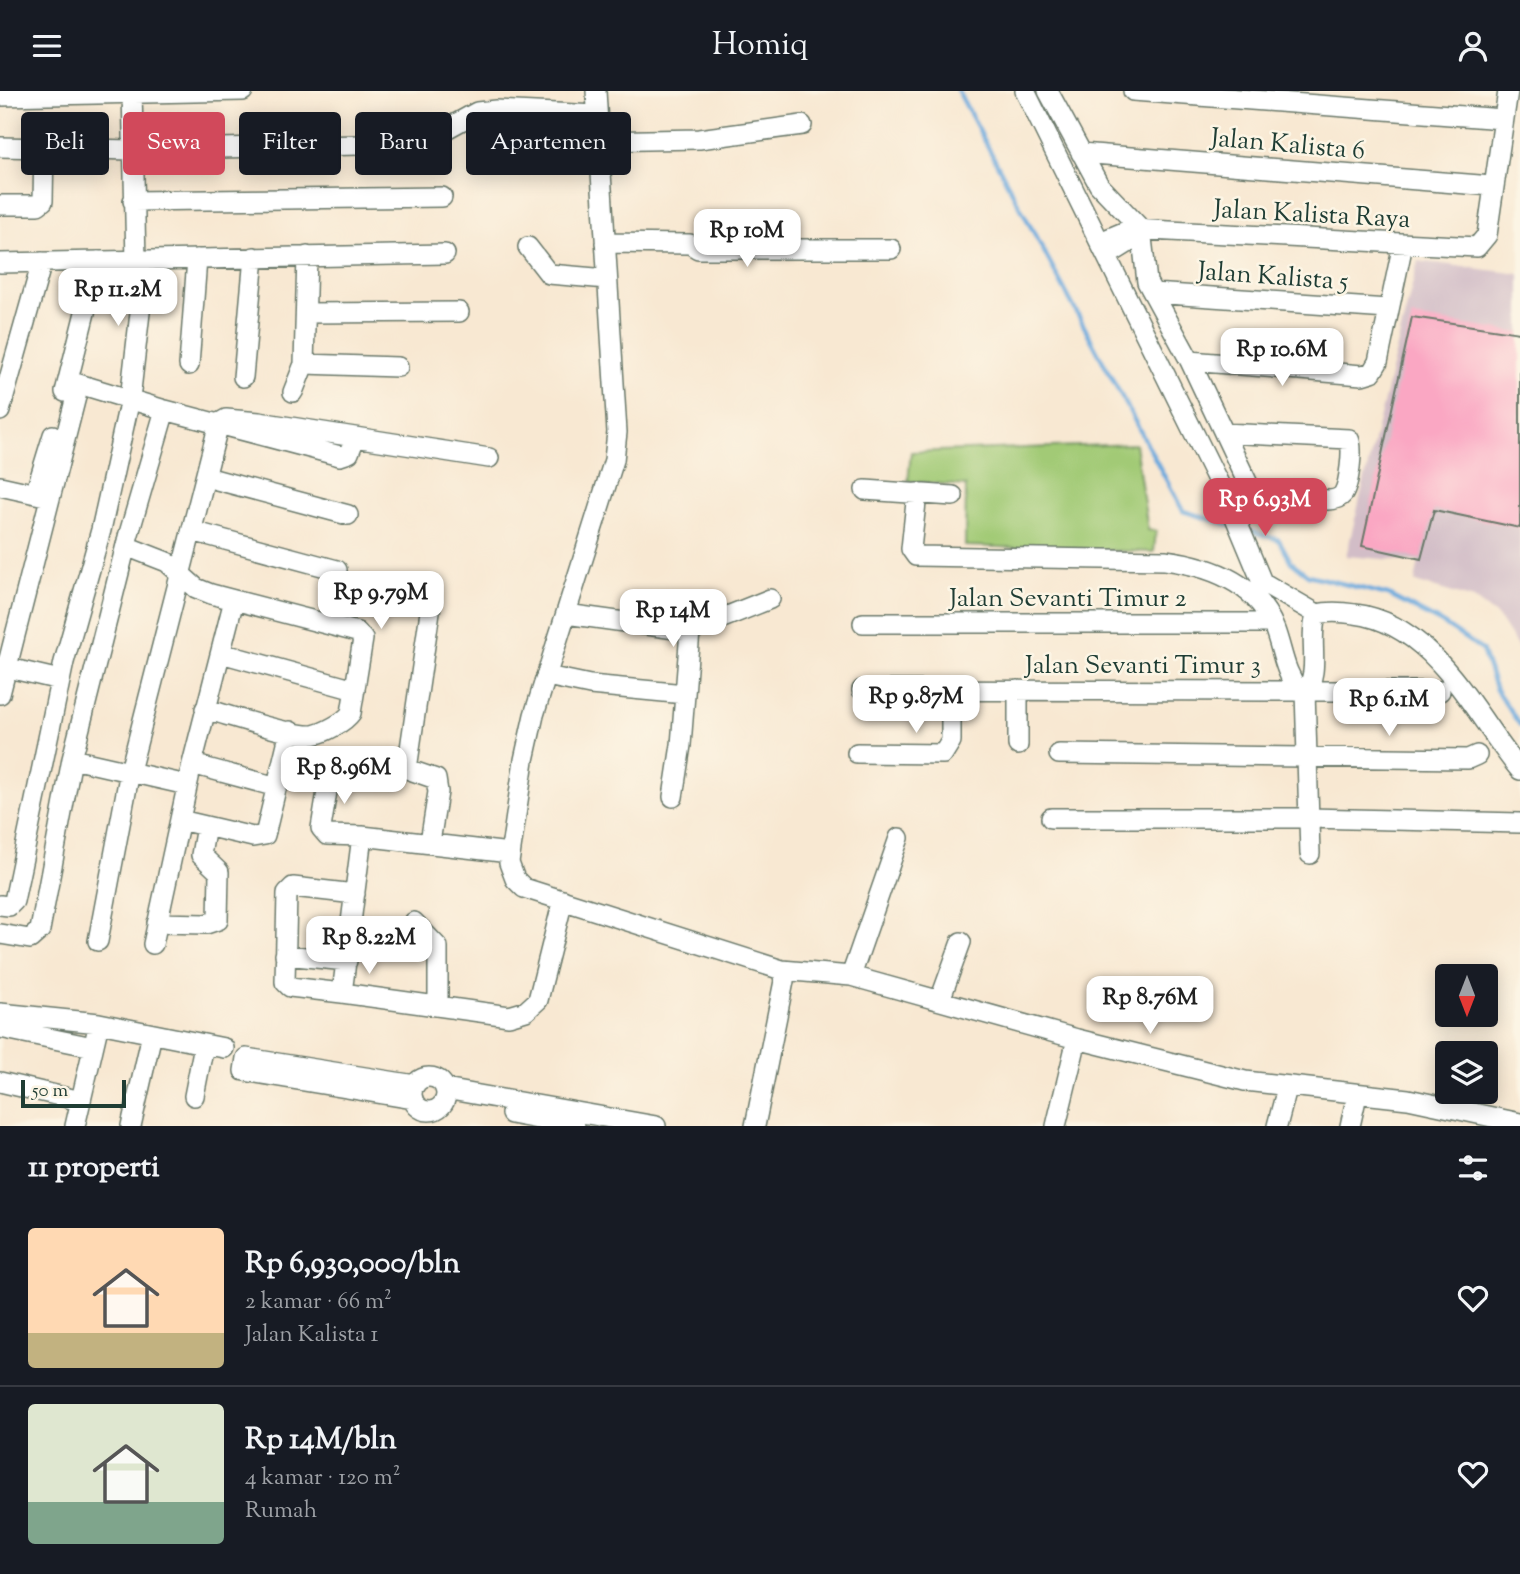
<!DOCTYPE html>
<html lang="id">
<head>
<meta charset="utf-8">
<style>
	body { margin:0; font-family:"Sorts Mill Goudy",serif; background:#20242c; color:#f1f3f6; height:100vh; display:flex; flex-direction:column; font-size:26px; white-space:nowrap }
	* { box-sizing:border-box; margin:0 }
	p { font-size:23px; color:#9ea1a6 }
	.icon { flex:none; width:38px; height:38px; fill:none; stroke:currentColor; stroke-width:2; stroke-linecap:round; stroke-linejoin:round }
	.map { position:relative; height:1035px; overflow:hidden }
	.panel { display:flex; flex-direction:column; background:#171b24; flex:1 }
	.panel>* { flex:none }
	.top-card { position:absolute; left:21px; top:21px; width:700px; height:63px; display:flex; gap:14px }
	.needle { width:46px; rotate:180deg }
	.tools { position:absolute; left:1435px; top:873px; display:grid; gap:14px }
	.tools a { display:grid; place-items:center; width:63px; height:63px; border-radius:7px; background:#171b24; box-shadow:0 4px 18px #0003; font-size:35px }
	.scale { position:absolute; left:21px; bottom:18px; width:105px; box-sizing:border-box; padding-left:7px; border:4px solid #1f3d34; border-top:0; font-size:19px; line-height:24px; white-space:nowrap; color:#1f3d34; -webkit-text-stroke:5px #fcf5e5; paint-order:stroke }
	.price { position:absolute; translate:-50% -60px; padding:0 16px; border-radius:14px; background:#fff; color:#222; font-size:23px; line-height:46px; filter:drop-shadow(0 2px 4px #0008) }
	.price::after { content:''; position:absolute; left:50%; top:42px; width:21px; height:16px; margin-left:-10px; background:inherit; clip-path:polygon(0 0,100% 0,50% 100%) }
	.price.on { background:#d1495b; color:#fff }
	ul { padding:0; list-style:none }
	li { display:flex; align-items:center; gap:21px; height:175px; padding:0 28px }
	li+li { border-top:2px solid #363941 }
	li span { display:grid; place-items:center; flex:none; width:196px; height:140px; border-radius:7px; color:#555 }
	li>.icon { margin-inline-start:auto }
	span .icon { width:84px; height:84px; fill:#fffc; stroke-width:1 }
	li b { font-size:30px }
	h2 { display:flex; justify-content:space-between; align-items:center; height:84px; padding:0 28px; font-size:30px }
	.tag { padding:0 24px; border-radius:7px; background:#171b24; box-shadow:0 4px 18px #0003; font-size:24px; line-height:63px }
	.tag.on { background:#d1495b; color:#fff }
	header { display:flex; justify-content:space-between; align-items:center; height:91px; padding:0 28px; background:#171b24; font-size:32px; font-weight:600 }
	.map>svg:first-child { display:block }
</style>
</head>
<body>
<header><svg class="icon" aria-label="menu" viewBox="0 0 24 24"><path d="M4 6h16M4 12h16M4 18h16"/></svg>Homiq<svg class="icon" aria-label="person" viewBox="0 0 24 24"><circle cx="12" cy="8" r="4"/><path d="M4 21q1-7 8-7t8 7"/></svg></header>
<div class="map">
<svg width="1520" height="1035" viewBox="0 0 1520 1035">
	<rect width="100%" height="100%" fill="#fcf5e5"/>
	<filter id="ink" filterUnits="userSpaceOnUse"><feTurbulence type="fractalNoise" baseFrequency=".0143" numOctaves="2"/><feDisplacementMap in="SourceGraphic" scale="14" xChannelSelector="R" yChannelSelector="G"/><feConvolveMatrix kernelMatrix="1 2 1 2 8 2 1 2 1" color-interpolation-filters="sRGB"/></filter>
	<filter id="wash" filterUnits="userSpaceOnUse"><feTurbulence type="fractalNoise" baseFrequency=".00686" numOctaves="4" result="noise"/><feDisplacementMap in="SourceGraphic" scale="28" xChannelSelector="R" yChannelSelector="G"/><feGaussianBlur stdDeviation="1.57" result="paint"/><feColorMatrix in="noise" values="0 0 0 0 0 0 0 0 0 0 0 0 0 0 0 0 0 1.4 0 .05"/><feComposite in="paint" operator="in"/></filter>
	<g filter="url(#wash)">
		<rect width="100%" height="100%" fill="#f8e8d2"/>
		<path fill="#d2bdc7" d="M 1418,170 L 1520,183 L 1520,560 L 1498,526 L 1474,508 L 1415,491 L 1419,471 L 1346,465 Z"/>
		<path fill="#a2ca76" stroke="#608455" stroke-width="2" d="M 1135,353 L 1148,439 L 1156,440 L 1154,461 L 965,455 L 966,395 L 908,390 L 911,361 Z"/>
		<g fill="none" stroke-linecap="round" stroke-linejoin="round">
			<path stroke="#6aa9dd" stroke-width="4.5" d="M 958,0 L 1183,420 L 1232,435
				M 1247,439 L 1279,449 L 1291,471 L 1308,484 L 1388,504 L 1442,532 L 1482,559 L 1496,599 L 1520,634"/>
		</g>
		<g id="blocks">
			<path fill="#faa7c3" d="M 1412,226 L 1520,242 L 1520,437 L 1434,419 L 1421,468 L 1362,455 Z"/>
		</g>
	</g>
	<g filter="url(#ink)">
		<use href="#blocks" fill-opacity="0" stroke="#6b796b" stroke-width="2"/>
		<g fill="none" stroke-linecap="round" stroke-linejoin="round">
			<defs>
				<path id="minor" d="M 132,0 L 136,170
					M 596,0 L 617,341 L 614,369 L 534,624 L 524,669 L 509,772 L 515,788 L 524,797 L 782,879 L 784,890 L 755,1035
					M 1025,0 L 1232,419 L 1262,491 L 1317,523
					M 1048,0 L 1099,94 L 1141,138 L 1147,191 L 1190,270 L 1250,397 L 1259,404 L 1328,409 C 1333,409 1339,408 1343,403 C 1349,394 1354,356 1349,348 L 1224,342
					M 1133,0 L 1503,28
					M 0,5 L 243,0
					M 597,50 L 699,48 L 802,34
					M 0,56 L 132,59 L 405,53 L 437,43 L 477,21 L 496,19 L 596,24
					M 1081,62 L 1492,95
					M 133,110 L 442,106
					M 0,114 L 38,114 L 43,110 L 44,55
					M 1100,151 L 1131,138 L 1477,156 L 1487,144 L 1508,0
					M 605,152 L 690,153 L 698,158 L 891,158
					M 528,156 L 549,183 L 607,188
					M 1107,165 L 1136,147 L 1141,138
					M 0,172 L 445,163
					M 1153,202 L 1388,218
					M 306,222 L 459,221
					M 1190,270 L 1362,284 L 1372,281 L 1378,271 L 1403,153
					M 304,273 L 398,276
					M 189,274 L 197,168
					M 243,286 L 254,166
					M 69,290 L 165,319 L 340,365 L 349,362 L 355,347
					M 65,301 L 98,170
					M 293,301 L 304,273 L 307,165
					M 0,320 L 42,171
					M 206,386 L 348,424
					M 0,395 L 45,405
					M 865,399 L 953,405
					M 917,402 L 911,458 L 916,465 L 1165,469 C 1210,475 1258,492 1275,539 C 1283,561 1284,580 1299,600 L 1305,600 C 1322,581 1307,546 1317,523 C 1329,520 1342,521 1355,523 C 1435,533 1474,624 1520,679
					M 35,403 L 53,344
					M 192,440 L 337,479
					M 126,455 L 167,471 L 196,497 L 211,503 L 357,541 L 363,548 L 351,622 C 345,631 324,642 313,644 C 292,646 229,624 205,618
					M 566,523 L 690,540 L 770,508
					M 863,532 L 1272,532
					M 221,562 L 355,599
					M 0,575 L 60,589
					M 547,585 L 590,594 L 685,603
					M 862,599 L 1299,600
					M 1018,599 L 1018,654
					M 0,603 L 79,294
					M 857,662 L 943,663 L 951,650 L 951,600
					M 1059,663 L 1468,668 L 1477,664
					M 72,668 L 187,694
					M 192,673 L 277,696
					M 407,678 L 432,507
					M 673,706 L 681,654 L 690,540
					M 1051,727 L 1309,727 L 1520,732
					M 180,729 L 253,746 L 265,744 L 290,640
					M 362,745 L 327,744 L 321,737 L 331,676 L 338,668 L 407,678 L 436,688 L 438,701 L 430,751
					M 510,762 L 362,745 L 342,902 L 509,925 L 526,920 L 538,909 L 563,809
					M 1310,763 L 1305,600 L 1440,600
					M 0,814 L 9,815 L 14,810 L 64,571 L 101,439 L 130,308 L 146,170
					M 414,831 L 438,856 L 438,915
					M 157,832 L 206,833 L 218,829 L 219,781 L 201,764 L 206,735
					M 0,843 L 30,848 L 40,839 L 72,668 L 128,446 L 165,319
					M 98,850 L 130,680 L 219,332 L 226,328 L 259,331 L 489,367
					M 153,853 L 192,673 L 234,509
					M 285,864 L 347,870
					M 782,879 L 851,885 L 1077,948 L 1245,990 L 1408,1008 L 1520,1032
					M 851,885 L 899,747
					M 342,902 L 290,896 L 285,891 L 287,802 L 293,796 L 355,803
					M 940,909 L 961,851
					M 0,922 L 99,932 L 224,957
					M 0,937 L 93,956
					M412 1003a17 17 0 1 1 34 0a17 17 0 1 1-34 0Z
					M 0,991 L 81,1010
					M 445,998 L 656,1035
					M 194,1005 L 204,954
					M 413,1008 L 244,980 L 246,967 L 415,994
					M 511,1023 L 575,1035
					M 75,1035 L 99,932
					M 131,1035 L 152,943
					M 1056,1035 L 1077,948
					M 1277,1035 L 1287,997
					M 1350,1035 L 1357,1004"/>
			</defs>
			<use href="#minor" stroke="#6b796b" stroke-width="22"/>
			<use href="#minor" stroke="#fff" stroke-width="19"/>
		</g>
	</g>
	<g text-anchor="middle" stroke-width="5" stroke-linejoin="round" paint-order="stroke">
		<g font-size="26" fill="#1f3d34" stroke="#fcf5e5">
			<text transform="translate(1288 52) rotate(5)" y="9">Jalan Kalista 6</text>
			<text transform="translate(1312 122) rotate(3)" y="9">Jalan Kalista Raya</text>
			<text transform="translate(1273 184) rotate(4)" y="9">Jalan Kalista 5</text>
			<text x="1068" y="515">Jalan Sevanti Timur 2</text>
			<text x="1143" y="582">Jalan Sevanti Timur 3</text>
		</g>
	</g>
</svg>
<div class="tools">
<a><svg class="needle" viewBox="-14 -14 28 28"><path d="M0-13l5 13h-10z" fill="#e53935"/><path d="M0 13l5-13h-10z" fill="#9ea1a6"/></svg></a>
<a><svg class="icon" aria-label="layers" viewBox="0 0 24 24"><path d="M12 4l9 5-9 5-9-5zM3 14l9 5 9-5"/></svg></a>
</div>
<div class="scale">50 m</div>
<b class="price" style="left:747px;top:178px">Rp 10M</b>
<b class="price" style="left:118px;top:237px">Rp 11.2M</b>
<b class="price" style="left:1282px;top:297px">Rp 10.6M</b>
<b class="price on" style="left:1265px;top:447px">Rp 6.93M</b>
<b class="price" style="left:381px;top:540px">Rp 9.79M</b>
<b class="price" style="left:673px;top:558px">Rp 14M</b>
<b class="price" style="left:916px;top:644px">Rp 9.87M</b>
<b class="price" style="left:1389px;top:647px">Rp 6.1M</b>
<b class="price" style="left:344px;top:715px">Rp 8.96M</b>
<b class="price" style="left:369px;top:885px">Rp 8.22M</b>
<b class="price" style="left:1150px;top:945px">Rp 8.76M</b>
<div class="top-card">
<a class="tag">Beli</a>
<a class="tag on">Sewa</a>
<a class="tag">Filter</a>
<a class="tag">Baru</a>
<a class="tag">Apartemen</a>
</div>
</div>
<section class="panel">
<h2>11 properti<svg class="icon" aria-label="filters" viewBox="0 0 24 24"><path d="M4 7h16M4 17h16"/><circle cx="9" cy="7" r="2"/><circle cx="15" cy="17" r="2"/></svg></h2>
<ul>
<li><span style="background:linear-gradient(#ffd9b3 75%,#c2b280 0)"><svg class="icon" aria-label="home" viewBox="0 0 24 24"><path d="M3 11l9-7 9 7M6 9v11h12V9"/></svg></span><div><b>Rp 6,930,000/bln</b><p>2 kamar · 66 m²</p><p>Jalan Kalista 1</p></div><svg class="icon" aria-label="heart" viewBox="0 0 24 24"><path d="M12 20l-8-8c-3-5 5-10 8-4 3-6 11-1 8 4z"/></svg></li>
<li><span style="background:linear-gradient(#dfe7d0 70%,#7fa58c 0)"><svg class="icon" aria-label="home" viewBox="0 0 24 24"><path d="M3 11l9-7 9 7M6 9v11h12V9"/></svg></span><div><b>Rp 14M/bln</b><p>4 kamar · 120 m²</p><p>Rumah</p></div><svg class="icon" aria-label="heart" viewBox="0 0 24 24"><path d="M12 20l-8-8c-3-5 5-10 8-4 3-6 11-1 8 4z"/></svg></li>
</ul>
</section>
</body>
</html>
